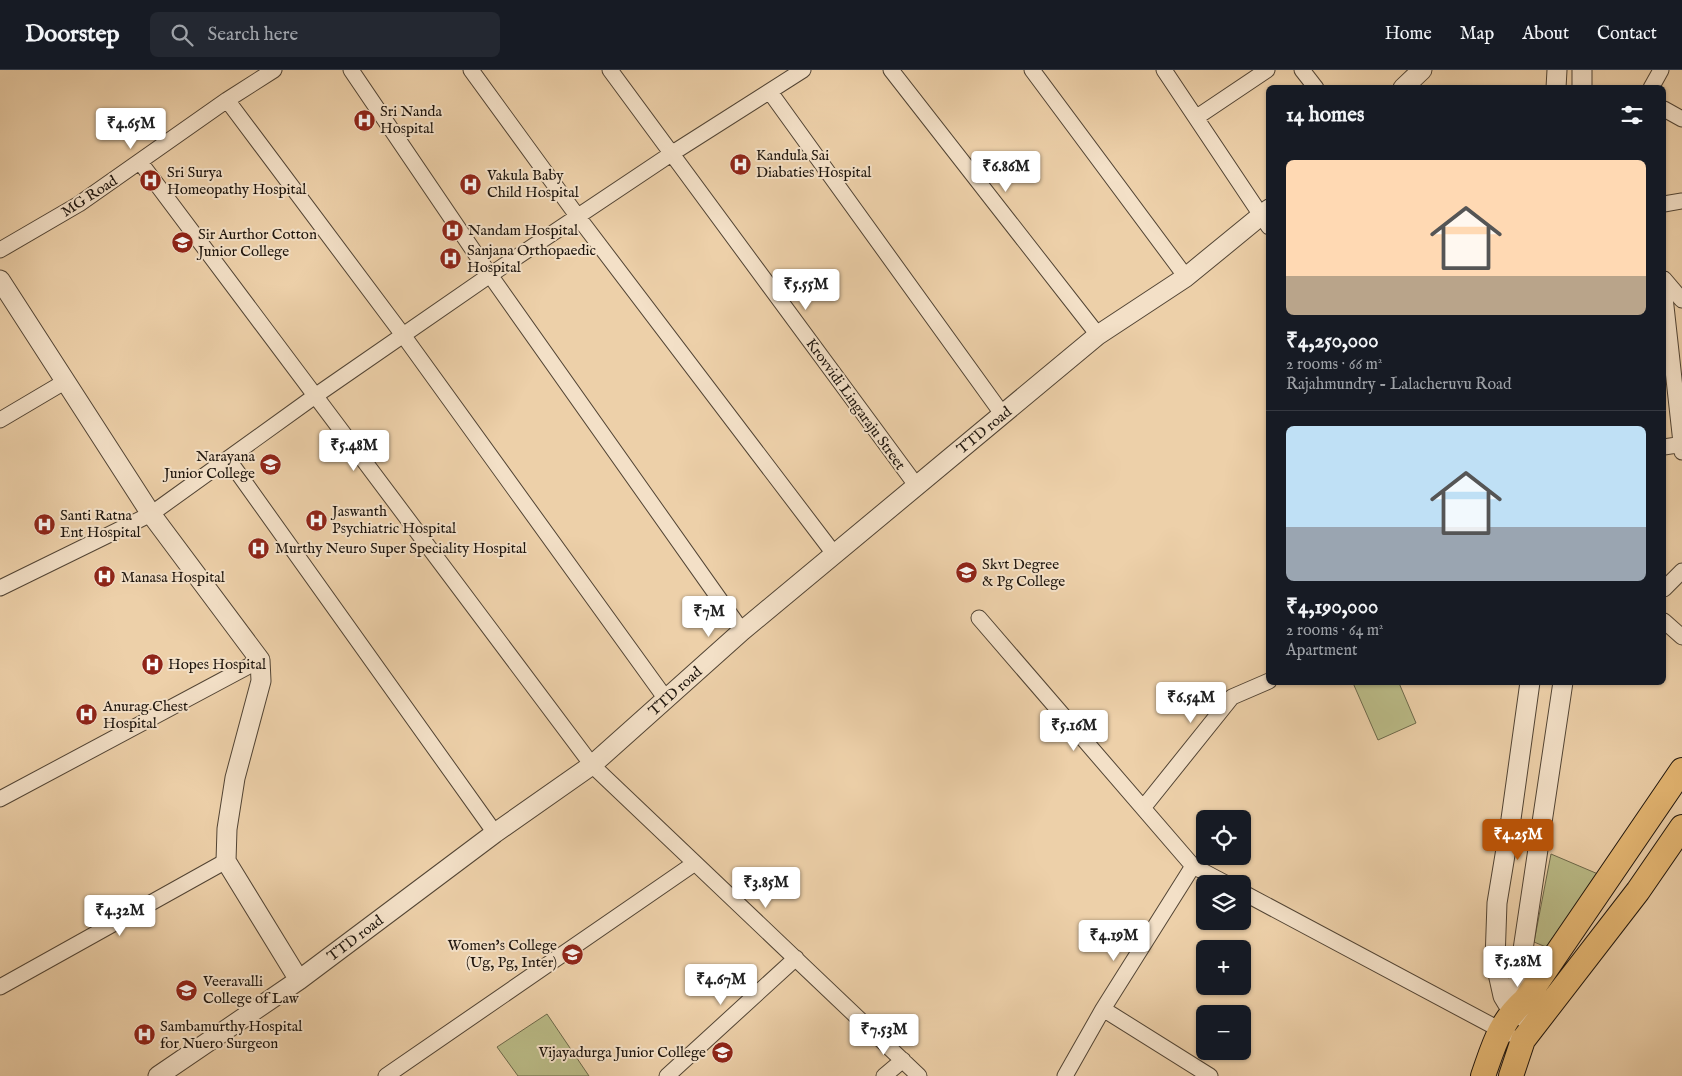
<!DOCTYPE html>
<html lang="en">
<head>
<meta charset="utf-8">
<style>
	body { margin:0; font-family:"IM FELL English",serif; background:#242831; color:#f1f3f6; height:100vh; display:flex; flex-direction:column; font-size:19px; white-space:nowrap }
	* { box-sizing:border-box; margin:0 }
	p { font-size:16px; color:#9ea1a6 }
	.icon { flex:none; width:28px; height:28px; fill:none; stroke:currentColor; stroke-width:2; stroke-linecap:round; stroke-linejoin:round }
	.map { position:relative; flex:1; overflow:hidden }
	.drawer { position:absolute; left:1266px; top:15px; width:400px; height:600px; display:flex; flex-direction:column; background:#171b24; border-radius:8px; box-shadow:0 1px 4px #0004 }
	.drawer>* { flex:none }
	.controls { position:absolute; left:1196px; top:740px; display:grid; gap:10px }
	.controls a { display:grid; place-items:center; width:55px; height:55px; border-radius:8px; background:#171b24; box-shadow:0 1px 4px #0004; font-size:25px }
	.price { position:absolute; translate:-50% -42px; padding:0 11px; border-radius:5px; background:#fff; color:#222; font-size:16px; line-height:32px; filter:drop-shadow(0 1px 2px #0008) }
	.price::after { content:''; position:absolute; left:50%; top:30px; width:15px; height:11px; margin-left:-8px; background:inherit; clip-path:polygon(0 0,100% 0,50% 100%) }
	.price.on { background:#b45309; color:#fff }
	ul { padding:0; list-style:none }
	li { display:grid; align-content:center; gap:10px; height:265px; padding:0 20px }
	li+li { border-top:1px solid #363941 }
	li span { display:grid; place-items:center; height:155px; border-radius:8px; color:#555 }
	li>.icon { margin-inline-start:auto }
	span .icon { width:90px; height:90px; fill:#fffc; stroke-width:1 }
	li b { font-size:21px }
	h2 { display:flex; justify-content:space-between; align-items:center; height:60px; padding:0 20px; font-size:21px }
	header { display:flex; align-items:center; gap:30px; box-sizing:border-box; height:70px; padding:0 25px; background:#171b24; border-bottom:1px solid #363941 }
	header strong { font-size:24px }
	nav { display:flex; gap:28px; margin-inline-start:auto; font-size:18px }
	.search { width:350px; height:45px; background:#242831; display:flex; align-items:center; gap:12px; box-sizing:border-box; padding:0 18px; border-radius:8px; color:#9ea1a6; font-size:19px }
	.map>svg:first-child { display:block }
</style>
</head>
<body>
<header>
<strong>Doorstep</strong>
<div class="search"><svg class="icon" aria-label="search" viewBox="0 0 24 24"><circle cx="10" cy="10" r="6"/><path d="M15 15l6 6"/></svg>Search here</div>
<nav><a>Home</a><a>Map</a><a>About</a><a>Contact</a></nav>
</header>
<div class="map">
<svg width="1682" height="1006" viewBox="0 0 1682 1006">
	<rect width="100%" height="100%" fill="#edd0a9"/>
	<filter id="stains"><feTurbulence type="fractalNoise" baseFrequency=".004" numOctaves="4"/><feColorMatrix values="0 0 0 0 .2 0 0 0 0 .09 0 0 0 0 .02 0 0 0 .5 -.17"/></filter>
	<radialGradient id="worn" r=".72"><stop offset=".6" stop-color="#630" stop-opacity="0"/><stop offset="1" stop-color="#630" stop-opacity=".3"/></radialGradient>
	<path fill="#babb87" stroke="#6c684a" d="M 1353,613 L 1399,613 L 1416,653 L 1378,670 Z
		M 1551,784 L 1598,804 L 1546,877 L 1534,872 Z
		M 547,944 L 589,1006 L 518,1006 L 497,977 Z"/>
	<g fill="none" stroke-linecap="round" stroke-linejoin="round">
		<defs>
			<path id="minor" d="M 351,0 L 490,205 L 742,561
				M 471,0 L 578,147 L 835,485
				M 610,0 L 916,415
				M 891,0 L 1098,265
				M 1032,0 L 1186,207
				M 1164,0 L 1269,157
				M 1302,0 L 1316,18
				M 1651,18 L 1661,0
				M 770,22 L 1003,345
				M 227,30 L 403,265 L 666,629
				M 1664,39 L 1682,49
				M 1197,47 L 1267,0
				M 140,92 L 592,695 L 919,1006
				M 1664,134 L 1682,131
				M 0,180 L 79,134 L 227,30 L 274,0
				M 1664,209 L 1682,230
				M 1664,218 L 1682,382
				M 0,350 L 66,311
				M 1664,377 L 1677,375 L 1682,371
				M 228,389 L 495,763
				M 0,518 L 151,444 L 315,326 L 490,205 L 671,84 L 803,0
				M 1664,519 L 1682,501
				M 979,548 L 1193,796 L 1227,814
				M 1664,551 L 1682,567
				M 0,729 L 260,590
				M 1143,738 L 1232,627 L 1269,611
				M 1242,822 L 1508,964
				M 0,917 L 226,791
				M 1103,939 L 1210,1006
				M 386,1006 L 695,793
				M 667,1006 L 796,888
				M 884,1006 L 903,990
				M 1065,1006 L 1103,939 L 1193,796"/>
			<path id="tertiary" d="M 1403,18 L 1422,0
				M 1556,18 L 1557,0
				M 1582,18 L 1582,0
				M 0,210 L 151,444 L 260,590 L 261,611 L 235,708 L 227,759 L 226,791 L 299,910
				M 1536,935 L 1525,930 L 1518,913 L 1563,612
				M 1525,948 L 1512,941 L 1503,926 L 1495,890 L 1497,833 L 1511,749 L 1530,612
				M 158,1006 L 299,910 L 495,763 L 592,695 L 742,561 L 1098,265 L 1186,207 L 1269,139"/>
			<path id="primary" d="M 1483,1006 C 1494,975 1499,953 1525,930 L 1682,700
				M 1511,1006 L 1523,970 L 1638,821 L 1682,757"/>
		</defs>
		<use href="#minor" stroke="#524434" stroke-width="17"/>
		<use href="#tertiary" stroke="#524434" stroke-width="21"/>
		<use href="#primary" stroke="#1e150d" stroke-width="26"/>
		<use href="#minor" stroke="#f3e0c7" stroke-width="15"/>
		<use href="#tertiary" stroke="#f3e0c7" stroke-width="19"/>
		<use href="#primary" stroke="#e6b874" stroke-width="24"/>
	</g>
	<defs>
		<symbol id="hospital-disc" viewBox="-11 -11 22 22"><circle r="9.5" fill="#8f2418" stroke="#f3e0c7"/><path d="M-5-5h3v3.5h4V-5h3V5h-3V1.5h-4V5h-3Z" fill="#fff"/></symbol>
		<symbol id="university-disc" viewBox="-11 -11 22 22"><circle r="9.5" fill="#8f2418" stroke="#f3e0c7"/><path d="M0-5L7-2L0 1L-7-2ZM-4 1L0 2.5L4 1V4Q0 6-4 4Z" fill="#fff"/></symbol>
	</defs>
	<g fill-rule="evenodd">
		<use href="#hospital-disc" x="352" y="38" width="25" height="25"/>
		<use href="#hospital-disc" x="728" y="82" width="25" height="25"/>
		<use href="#hospital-disc" x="138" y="98" width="25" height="25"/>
		<use href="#hospital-disc" x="458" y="102" width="25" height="25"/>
		<use href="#hospital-disc" x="440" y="148" width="25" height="25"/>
		<use href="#university-disc" x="170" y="160" width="25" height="25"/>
		<use href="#hospital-disc" x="438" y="176" width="25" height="25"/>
		<use href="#university-disc" x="258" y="382" width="25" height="25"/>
		<use href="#hospital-disc" x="304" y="438" width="25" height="25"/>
		<use href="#hospital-disc" x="32" y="442" width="25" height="25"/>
		<use href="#hospital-disc" x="246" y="466" width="25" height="25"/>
		<use href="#university-disc" x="954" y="490" width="25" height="25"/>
		<use href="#hospital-disc" x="92" y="494" width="25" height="25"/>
		<use href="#hospital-disc" x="140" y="582" width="25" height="25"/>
		<use href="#hospital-disc" x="74" y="632" width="25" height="25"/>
		<use href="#university-disc" x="560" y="872" width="25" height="25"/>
		<use href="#university-disc" x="174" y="908" width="25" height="25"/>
		<use href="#hospital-disc" x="132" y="952" width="25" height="25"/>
		<use href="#university-disc" x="710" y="970" width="25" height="25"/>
	</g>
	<g text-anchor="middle" stroke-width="4" stroke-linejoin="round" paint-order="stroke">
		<g font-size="15" fill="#1e150d" stroke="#f3e0c7" text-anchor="start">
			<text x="380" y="46">Sri Nanda<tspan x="380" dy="17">Hospital</tspan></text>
			<text x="756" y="90">Kandula Sai<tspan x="756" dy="17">Diabaties Hospital</tspan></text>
			<text x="167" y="107">Sri Surya<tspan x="167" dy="17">Homeopathy Hospital</tspan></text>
			<text x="487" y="110">Vakula Baby<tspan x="487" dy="17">Child Hospital</tspan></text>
			<text x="468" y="165">Nandam Hospital</text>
			<text x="198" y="169">Sir Aurthor Cotton<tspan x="198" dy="17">Junior College</tspan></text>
			<text x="467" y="185">Sanjana Orthopaedic<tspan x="467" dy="17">Hospital</tspan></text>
			<text x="255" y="391" text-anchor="end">Narayana<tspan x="255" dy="17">Junior College</tspan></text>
			<text x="332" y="446">Jaswanth<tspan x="332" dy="17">Psychiatric Hospital</tspan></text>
			<text x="60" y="450">Santi Ratna<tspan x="60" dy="17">Ent Hospital</tspan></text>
			<text x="275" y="483">Murthy Neuro Super Speciality Hospital</text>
			<text x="982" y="499">Skvt Degree<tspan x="982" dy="17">&amp; Pg College</tspan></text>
			<text x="121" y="512">Manasa Hospital</text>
			<text x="168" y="599">Hopes Hospital</text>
			<text x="103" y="641">Anurag Chest<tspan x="103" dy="17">Hospital</tspan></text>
			<text x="557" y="880" text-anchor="end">Women's College<tspan x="557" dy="17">(Ug, Pg, Inter)</tspan></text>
			<text x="203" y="916">Veeravalli<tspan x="203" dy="17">College of Law</tspan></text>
			<text x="160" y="961">Sambamurthy Hospital<tspan x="160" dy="17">for Nuero Surgeon</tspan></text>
			<text x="706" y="987" text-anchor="end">Vijayadurga Junior College</text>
		</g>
		<g font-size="15" fill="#1e150d" stroke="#f3e0c7">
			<text transform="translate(89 126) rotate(-33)" y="5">MG Road</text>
			<text transform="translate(856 334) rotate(54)" y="5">Krovvidi Lingaraju Street</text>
			<text transform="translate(984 360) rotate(-39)" y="5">TTD road</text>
			<text transform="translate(675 621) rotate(-42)" y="5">TTD road</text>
			<text transform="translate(355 868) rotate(-37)" y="5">TTD road</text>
		</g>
	</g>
	<rect width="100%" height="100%" filter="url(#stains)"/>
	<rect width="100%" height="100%" fill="url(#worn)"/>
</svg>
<div class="controls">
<a><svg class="icon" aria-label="locate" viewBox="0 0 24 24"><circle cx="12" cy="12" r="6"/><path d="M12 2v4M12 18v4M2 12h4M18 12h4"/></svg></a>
<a><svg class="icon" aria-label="layers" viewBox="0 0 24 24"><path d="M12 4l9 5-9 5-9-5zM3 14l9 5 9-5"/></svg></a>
<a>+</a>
<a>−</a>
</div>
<b class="price" style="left:131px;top:80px">₹4.65M</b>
<b class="price" style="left:1006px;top:123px">₹6.86M</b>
<b class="price" style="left:806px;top:241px">₹5.55M</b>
<b class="price" style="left:354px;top:402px">₹5.48M</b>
<b class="price" style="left:709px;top:568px">₹7M</b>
<b class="price" style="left:1191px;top:654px">₹6.54M</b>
<b class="price" style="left:1074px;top:682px">₹5.16M</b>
<b class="price on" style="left:1518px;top:791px">₹4.25M</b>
<b class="price" style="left:766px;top:839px">₹3.85M</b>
<b class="price" style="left:120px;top:867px">₹4.32M</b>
<b class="price" style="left:1114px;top:892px">₹4.19M</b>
<b class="price" style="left:1518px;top:918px">₹5.28M</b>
<b class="price" style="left:721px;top:936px">₹4.67M</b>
<b class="price" style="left:884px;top:986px">₹7.53M</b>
<section class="drawer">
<h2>14 homes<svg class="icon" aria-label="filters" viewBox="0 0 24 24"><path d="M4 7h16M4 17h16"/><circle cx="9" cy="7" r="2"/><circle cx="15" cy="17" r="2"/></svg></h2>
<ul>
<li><span style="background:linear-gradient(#ffd9b3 75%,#b9a48a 0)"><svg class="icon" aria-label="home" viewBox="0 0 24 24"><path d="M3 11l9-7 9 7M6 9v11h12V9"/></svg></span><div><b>₹4,250,000</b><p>2 rooms · 66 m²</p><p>Rajahmundry - Lalacheruvu Road</p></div></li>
<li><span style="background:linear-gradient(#bfe0f5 65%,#9aa5b1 0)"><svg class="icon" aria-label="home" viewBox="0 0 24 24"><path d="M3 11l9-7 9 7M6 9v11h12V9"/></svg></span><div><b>₹4,190,000</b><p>2 rooms · 64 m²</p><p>Apartment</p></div></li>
</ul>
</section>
</div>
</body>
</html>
